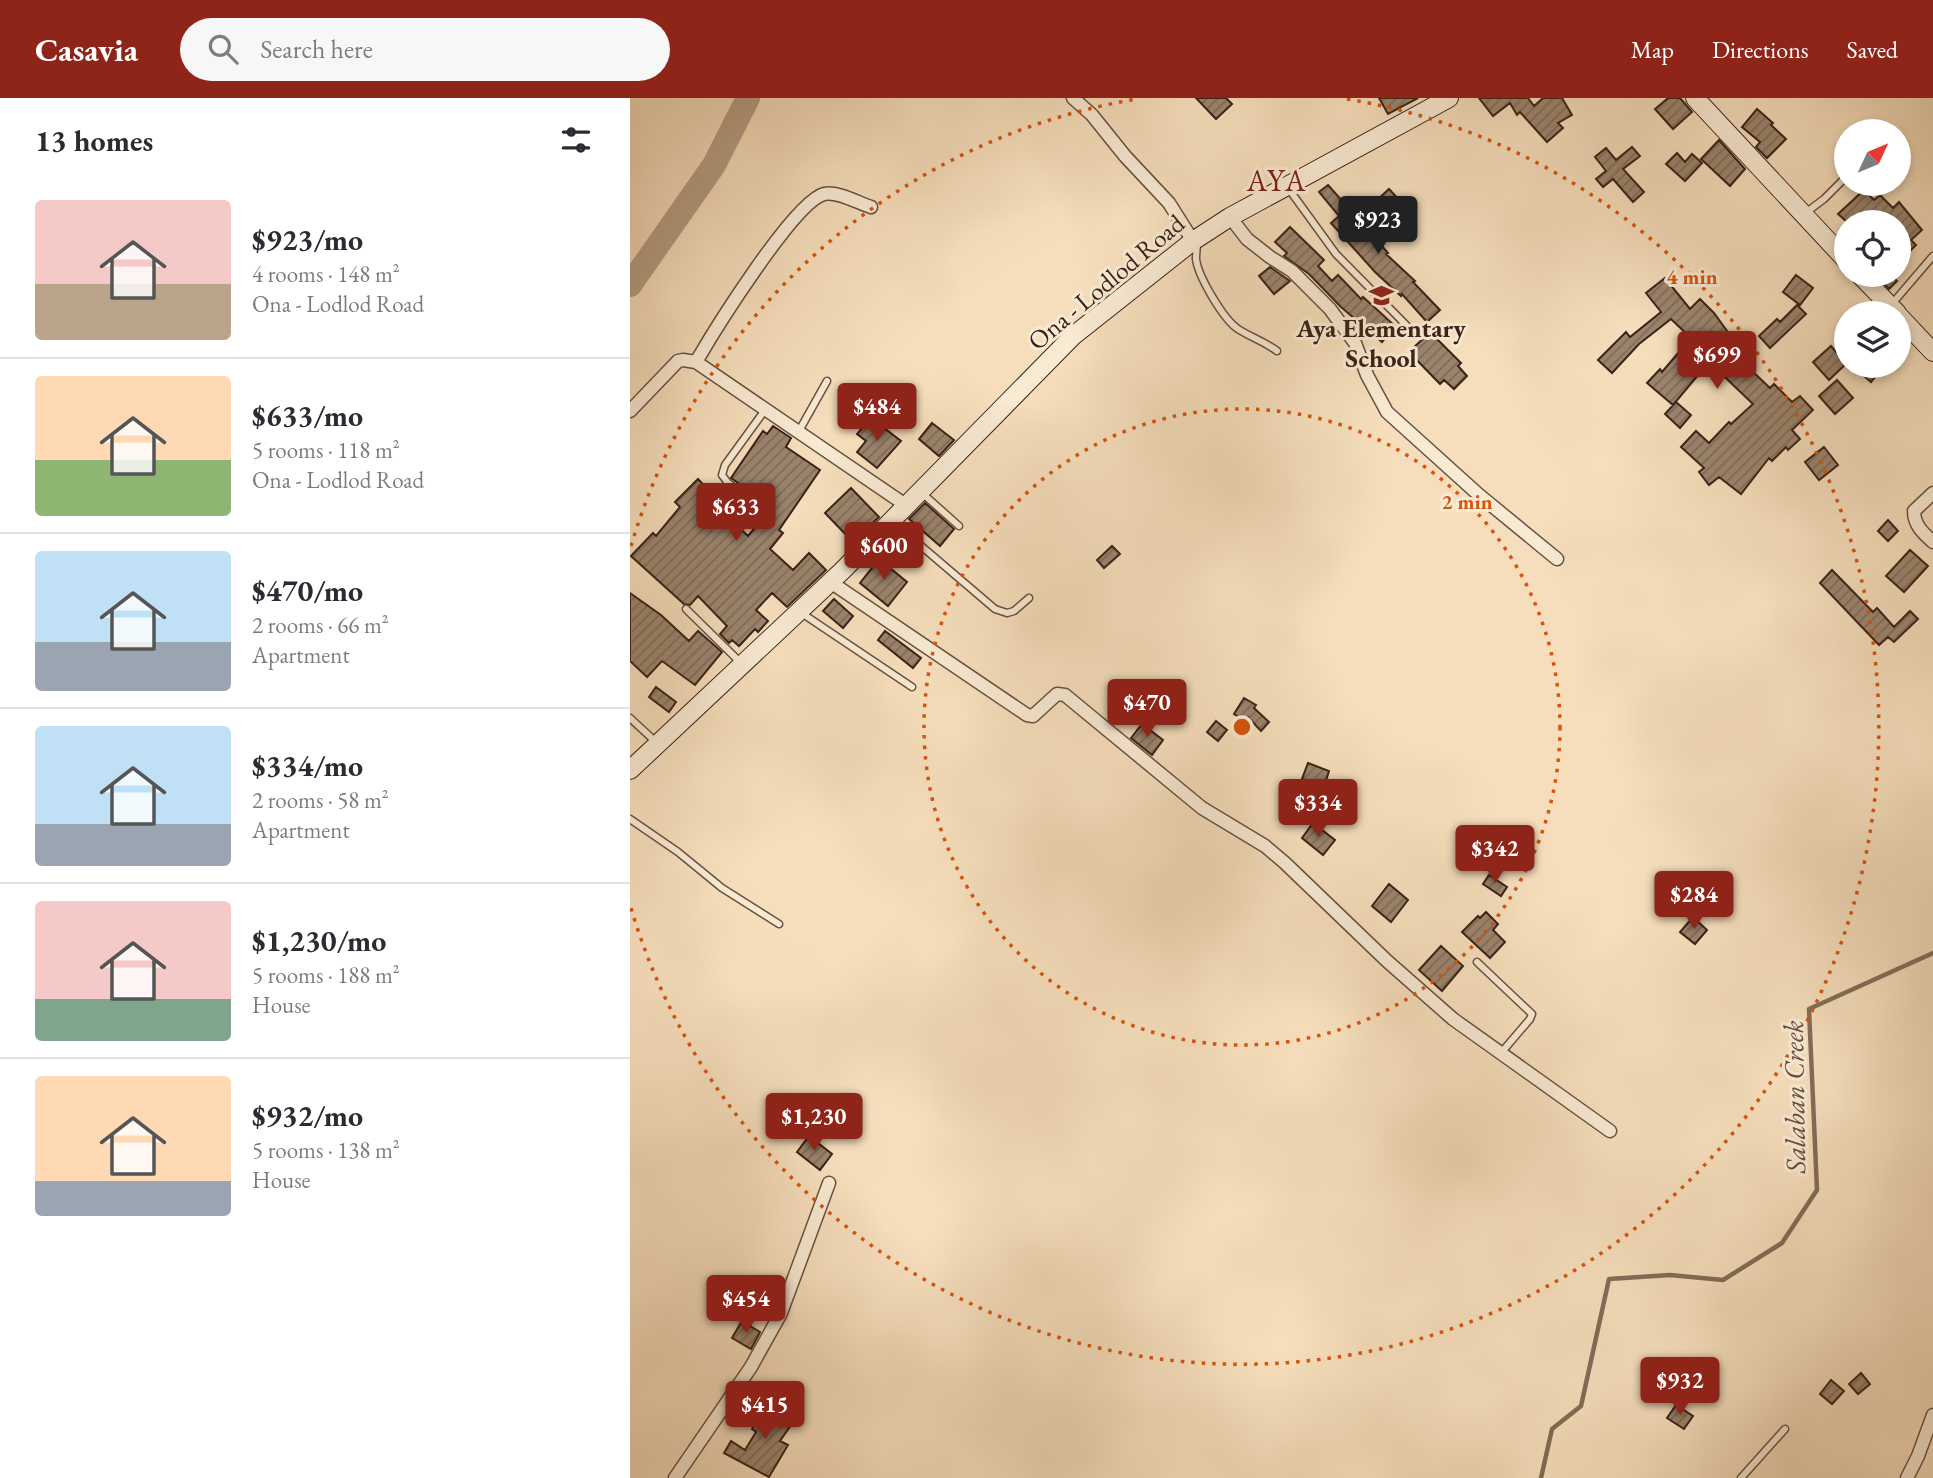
<!DOCTYPE html>
<html lang="en">
<head>
<meta charset="utf-8">
<style>
	body { margin:0; font-family:"EB Garamond",serif; background:#f7f7f7; color:#2b2b33; height:100vh; display:flex; flex-direction:column; font-size:26px; white-space:nowrap }
	* { box-sizing:border-box; margin:0 }
	p { font-size:23px; color:#7c7c81 }
	.icon { flex:none; width:38px; height:38px; fill:none; stroke:currentColor; stroke-width:2; stroke-linecap:round; stroke-linejoin:round }
	.map { position:relative; flex:1; overflow:hidden }
	.drawer { display:flex; flex-direction:column; background:#fff; width:630px }
	.drawer>* { flex:none }
	.needle { width:46px; rotate:46deg }
	.fabs { position:absolute; left:1204px; top:21px; display:grid; gap:14px }
	.fabs a { display:grid; place-items:center; width:77px; height:77px; border-radius:50%; background:#fff; box-shadow:0 4px 10px #0003; font-size:35px }
	.price { position:absolute; translate:-50% -60px; padding:0 16px; border-radius:7px; background:#8f2418; color:#fff; font-size:23px; line-height:46px; filter:drop-shadow(0 2px 4px #0008) }
	.price::after { content:''; position:absolute; left:50%; top:42px; width:21px; height:16px; margin-left:-10px; background:inherit; clip-path:polygon(0 0,100% 0,50% 100%) }
	.price.active { background:#222; color:#fff }
	ul { padding:0; list-style:none }
	li { display:flex; align-items:center; gap:21px; height:175px; padding:0 35px }
	li+li { border-top:2px solid #e1e1e2 }
	li span { display:grid; place-items:center; flex:none; width:196px; height:140px; border-radius:7px; color:#555 }
	li>.icon { margin-inline-start:auto }
	span .icon { width:84px; height:84px; fill:#fffc; stroke-width:1 }
	li b { font-size:30px }
	h2 { display:flex; justify-content:space-between; align-items:center; height:84px; padding:0 35px; font-size:30px }
	header { display:flex; align-items:center; gap:42px; box-sizing:border-box; height:98px; padding:0 35px; background:#8f2418; color:#fff }
	header strong { font-size:33px }
	nav { display:flex; gap:38px; margin-inline-start:auto; font-size:24px }
	.search { width:490px; height:63px; background:#f7f7f7; display:flex; align-items:center; gap:18px; box-sizing:border-box; padding:0 24px; border-radius:38px; color:#7c7c81; font-size:26px }
	main { display:flex; flex:1; min-height:0 }
	.map>svg:first-child { display:block }
</style>
</head>
<body>
<header>
<strong>Casavia</strong>
<div class="search"><svg class="icon" aria-label="search" viewBox="0 0 24 24"><circle cx="10" cy="10" r="6"/><path d="M15 15l6 6"/></svg>Search here</div>
<nav><a>Map</a><a>Directions</a><a>Saved</a></nav>
</header>
<main>
<section class="drawer">
<h2>13 homes<svg class="icon" aria-label="filters" viewBox="0 0 24 24"><path d="M4 7h16M4 17h16"/><circle cx="9" cy="7" r="2"/><circle cx="15" cy="17" r="2"/></svg></h2>
<ul>
<li><span style="background:linear-gradient(#f6c9c9 60%,#b9a48a 0)"><svg class="icon" aria-label="home" viewBox="0 0 24 24"><path d="M3 11l9-7 9 7M6 9v11h12V9"/></svg></span><div><b>$923/mo</b><p>4 rooms · 148 m²</p><p>Ona - Lodlod Road</p></div></li>
<li><span style="background:linear-gradient(#ffd9b3 60%,#8fb573 0)"><svg class="icon" aria-label="home" viewBox="0 0 24 24"><path d="M3 11l9-7 9 7M6 9v11h12V9"/></svg></span><div><b>$633/mo</b><p>5 rooms · 118 m²</p><p>Ona - Lodlod Road</p></div></li>
<li><span style="background:linear-gradient(#bfe0f5 65%,#9aa5b1 0)"><svg class="icon" aria-label="home" viewBox="0 0 24 24"><path d="M3 11l9-7 9 7M6 9v11h12V9"/></svg></span><div><b>$470/mo</b><p>2 rooms · 66 m²</p><p>Apartment</p></div></li>
<li><span style="background:linear-gradient(#bfe0f5 70%,#9aa5b1 0)"><svg class="icon" aria-label="home" viewBox="0 0 24 24"><path d="M3 11l9-7 9 7M6 9v11h12V9"/></svg></span><div><b>$334/mo</b><p>2 rooms · 58 m²</p><p>Apartment</p></div></li>
<li><span style="background:linear-gradient(#f6c9c9 70%,#7fa58c 0)"><svg class="icon" aria-label="home" viewBox="0 0 24 24"><path d="M3 11l9-7 9 7M6 9v11h12V9"/></svg></span><div><b>$1,230/mo</b><p>5 rooms · 188 m²</p><p>House</p></div></li>
<li><span style="background:linear-gradient(#ffd9b3 75%,#9aa5b1 0)"><svg class="icon" aria-label="home" viewBox="0 0 24 24"><path d="M3 11l9-7 9 7M6 9v11h12V9"/></svg></span><div><b>$932/mo</b><p>5 rooms · 138 m²</p><p>House</p></div></li>
</ul>
</section>
<div class="map">
<svg width="1303" height="1380" viewBox="0 0 1303 1380">
	<defs>
		<pattern id="building-hatch" width="6" height="6" patternUnits="userSpaceOnUse" patternTransform="scale(1.75)"><rect width="6" height="6" fill="#9b846d"/><path d="M-1 1l2-2M0 6l6-6M5 7l2-2" fill="none" stroke="#7f6c59"/></pattern>
	</defs>
	<rect width="100%" height="100%" fill="#f6debc"/>
	<filter id="stains"><feTurbulence type="fractalNoise" baseFrequency=".00286" numOctaves="4"/><feColorMatrix values="0 0 0 0 .2 0 0 0 0 .09 0 0 0 0 .02 0 0 0 .5 -.17"/></filter>
	<radialGradient id="worn" r=".72"><stop offset=".6" stop-color="#630" stop-opacity="0"/><stop offset="1" stop-color="#630" stop-opacity=".3"/></radialGradient>
	<g fill="none" stroke-linecap="round" stroke-linejoin="round">
		<path stroke="#846c58" stroke-width="4.5" d="M 911,1380 L 922,1331 L 951,1308 L 979,1181 L 1040,1177 L 1093,1182 L 1152,1145 L 1187,1092 L 1179,911 L 1303,855"/>
		<path stroke="#b69e84" stroke-width="24" d="M 0,187 L 84,67 L 118,0"/>
	</g>
	<path fill="url(#building-hatch)" stroke="#392217" stroke-width="2" d="M 566,0 L 596,0 L 602,6 L 586,21 Z
		M 749,0 L 788,0 L 758,16 Z
		M 849,0 L 898,0 L 904,8 L 913,0 L 932,0 L 942,17 L 928,25 L 933,30 L 917,44 L 890,14 L 887,17 L 880,5 L 863,18 Z
		M 1038,0 L 1050,0 L 1062,14 L 1043,31 L 1025,11 Z
		M 1127,11 L 1143,25 L 1141,27 L 1156,41 L 1137,60 L 1126,49 L 1130,44 L 1112,29 Z
		M 1089,42 L 1115,71 L 1100,88 L 1071,61 Z
		M 1002,49 L 1010,58 L 993,71 L 1014,94 L 1003,104 L 983,81 L 973,89 L 966,81 L 976,73 L 965,59 L 976,50 L 986,62 Z
		M 1047,55 L 1055,64 L 1062,56 L 1072,65 L 1055,83 L 1036,66 Z
		M 698,87 L 758,155 L 756,156 L 785,183 L 783,184 L 810,212 L 797,224 L 772,196 L 771,198 L 745,174 L 701,125 L 709,118 L 689,94 Z
		M 759,91 L 771,104 L 759,115 L 747,102 Z
		M 1234,92 L 1244,102 L 1250,97 L 1263,110 L 1269,104 L 1292,132 L 1281,142 L 1286,147 L 1269,164 L 1269,124 L 1217,124 L 1208,116 Z
		M 660,129 L 694,162 L 688,168 L 702,183 L 708,177 L 731,201 L 733,199 L 765,228 L 752,244 L 711,209 L 679,176 L 654,158 L 657,155 L 645,144 Z
		M 640,169 L 660,183 L 644,196 L 629,178 Z
		M 1166,177 L 1183,190 L 1170,207 L 1153,194 Z
		M 1246,177 L 1261,177 L 1267,183 L 1259,191 Z
		M 1035,180 L 1060,211 L 1070,201 L 1084,215 L 1110,251 L 1103,255 L 1140,290 L 1144,286 L 1162,304 L 1170,298 L 1183,312 L 1162,332 L 1170,341 L 1158,352 L 1156,349 L 1142,363 L 1139,360 L 1111,396 L 1089,379 L 1079,387 L 1069,374 L 1074,370 L 1051,349 L 1066,333 L 1079,345 L 1099,324 L 1101,326 L 1123,306 L 1079,264 L 1043,307 L 1017,285 L 1030,271 L 1032,274 L 1061,240 L 1041,221 L 1009,246 L 982,275 L 968,262 L 996,234 L 1000,239 L 1031,214 L 1016,195 Z
		M 1167,207 L 1176,216 L 1140,250 L 1129,238 L 1147,221 L 1150,224 Z
		M 800,234 L 831,265 L 828,268 L 837,278 L 824,291 L 814,282 L 810,286 L 779,254 Z
		M 1201,248 L 1216,266 L 1199,282 L 1183,264 Z
		M 1222,268 L 1254,268 L 1241,284 Z
		M 1207,282 L 1223,300 L 1205,316 L 1189,298 Z
		M 1046,304 L 1061,317 L 1050,330 L 1035,316 Z
		M 241,320 L 271,343 L 247,370 L 227,354 L 236,343 L 227,336 Z
		M 302,325 L 324,342 L 309,358 L 289,341 Z
		M 143,328 L 161,340 L 156,349 L 190,372 L 149,432 L 153,435 L 140,451 L 163,472 L 179,455 L 196,472 L 157,509 L 142,495 L 126,512 L 138,523 L 128,534 L 125,531 L 109,548 L 102,542 L 99,545 L 90,536 L 97,528 L 68,498 L 60,507 L 54,506 L 1,458 L 23,435 L 26,438 L 50,409 L 45,404 L 68,381 L 84,398 L 80,402 L 118,438 L 142,409 L 101,380 L 133,333 L 137,336 Z
		M 1194,349 L 1208,367 L 1189,382 L 1175,364 Z
		M 221,390 L 249,419 L 223,444 L 195,415 Z
		M 295,405 L 324,431 L 310,448 L 279,421 Z
		M 1258,422 L 1268,433 L 1258,443 L 1248,433 Z
		M 482,448 L 490,456 L 474,470 L 467,462 Z
		M 1280,452 L 1298,468 L 1274,494 L 1256,478 Z
		M 249,461 L 277,484 L 258,508 L 230,485 Z
		M 1202,472 L 1243,514 L 1247,510 L 1264,529 L 1280,513 L 1288,521 L 1264,544 L 1258,539 L 1249,547 L 1190,485 Z
		M 0,495 L 31,517 L 59,543 L 68,533 L 92,554 L 65,587 L 32,563 L 17,579 L 0,563 Z
		M 204,501 L 223,518 L 213,530 L 193,513 Z
		M 255,533 L 291,560 L 283,570 L 248,542 Z
		M 26,589 L 46,604 L 39,614 L 19,599 Z
		M 614,600 L 626,607 L 624,610 L 639,624 L 631,633 L 618,619 L 615,623 L 604,616 Z
		M 586,623 L 597,632 L 588,643 L 577,634 Z
		M 512,626 L 533,642 L 522,657 L 501,640 Z
		M 678,665 L 699,673 L 694,689 L 672,681 Z
		M 683,725 L 705,742 L 693,757 L 672,740 Z
		M 859,777 L 877,789 L 871,798 L 853,786 Z
		M 759,786 L 778,802 L 761,824 L 742,808 Z
		M 856,814 L 868,826 L 863,832 L 875,844 L 860,860 L 832,834 L 848,818 L 850,820 Z
		M 1063,819 L 1077,832 L 1065,846 L 1050,834 Z
		M 811,848 L 833,868 L 812,893 L 789,872 Z
		M 179,1038 L 202,1056 L 190,1072 L 167,1054 Z
		M 112,1223 L 130,1234 L 121,1251 L 102,1240 Z
		M 1231,1275 L 1240,1286 L 1228,1296 L 1219,1286 Z
		M 1201,1282 L 1214,1293 L 1202,1306 L 1190,1296 Z
		M 141,1303 L 157,1314 L 159,1311 L 168,1317 L 150,1343 L 158,1347 L 139,1379 L 94,1355 L 101,1343 L 115,1352 L 126,1334 L 122,1331 Z
		M 1046,1307 L 1063,1318 L 1054,1331 L 1037,1320 Z"/>
	<g fill="none" stroke-linecap="round" stroke-linejoin="round">
		<defs>
			<path id="lane" d="M 658,90 L 706,156 L 781,232
				M 1174,116 L 1194,101 L 1216,79
				M 567,144 C 567,149 566,155 566,161 C 568,178 593,221 608,231 C 622,240 632,242 647,253
				M 1261,207 L 1303,158
				M 169,333 L 197,283
				M 292,395 L 329,428
				M 130,409 L 98,385 L 92,377 L 95,367 L 135,312
				M 263,424 L 365,511 L 377,515 L 384,513 L 399,500
				M 56,511 L 112,566
				M 170,514 L 282,589
				M 0,620 L 27,645
				M 0,721 L 48,754 L 92,790 L 149,826
				M 847,864 L 902,916 L 900,921 L 871,955
				M 1111,1380 L 1155,1331"/>
			<path id="street" d="M 443,0 L 462,17 L 495,58 L 539,105 L 563,143
				M 600,119 L 617,141 L 640,159 L 662,173 L 700,211 L 725,245 L 737,277 L 757,314 L 849,397 L 927,461
				M 66,264 C 84,233 164,104 194,96 C 208,93 228,105 241,109
				M 0,313 L 48,263 L 53,262 L 66,264 L 277,408
				M 1303,395 L 1284,413 C 1284,427 1293,435 1303,444
				M 199,483 L 397,617 L 403,618 L 427,596 L 435,597 L 572,710 L 635,748 L 655,765 L 757,863 L 823,921 L 980,1033
				M 45,1380 L 121,1269 L 151,1215 L 199,1085
				M 1277,1380 L 1288,1358 L 1303,1317"/>
			<path id="secondary" d="M 1065,0 L 1216,162
				M 1230,177 L 1267,215
				M 1269,218 L 1303,254
				M 0,672 L 212,473 L 443,238 L 563,143 L 600,119 L 819,0"/>
		</defs>
		<use href="#lane" stroke="#685140" stroke-width="9"/>
		<use href="#street" stroke="#685140" stroke-width="15"/>
		<use href="#secondary" stroke="#392217" stroke-width="20"/>
		<use href="#lane" stroke="#f9ead3" stroke-width="6"/>
		<use href="#street" stroke="#f9ead3" stroke-width="12"/>
		<use href="#secondary" stroke="#f9ead3" stroke-width="18"/>
	</g>
	<g fill="none" stroke="#d6540d" stroke-width="3.5" stroke-dasharray="3.5 7">
		<circle cx="612" cy="629" r="318"/>
		<path d="M1 448A637 637 0 0 1 507 1M717 1A637 637 0 1 1 1 810"/>
	</g>
	<defs>
		<symbol id="school-bare" viewBox="-9 -9 18 18"><path d="M0-5L7-2L0 1L-7-2ZM-4 1L0 2.5L4 1V4Q0 6-4 4Z" fill="#8f2418" stroke="#f9ead3" stroke-width="2.5" paint-order="stroke"/></symbol>
	</defs>
	<g fill-rule="evenodd">
		<use href="#school-bare" x="734" y="180" width="35" height="35"/>
	</g>
	<g text-anchor="middle" stroke-width="6" stroke-linejoin="round" paint-order="stroke">
		<g font-size="26" fill="#392217" stroke="#f9ead3">
			<text transform="translate(476 184) rotate(-40)" y="9">Ona - Lodlod Road</text>
		</g>
		<g font-size="26" font-weight="bold" fill="#392217" stroke="#f9ead3">
			<text x="751" y="239">Aya Elementary<tspan x="751" dy="30">School</tspan></text>
		</g>
		<g font-size="28" font-style="italic" fill="#654d3d" stroke="#f9ead3">
			<text transform="translate(1164 999) rotate(-91)" y="10">Salaban Creek</text>
		</g>
		<g font-size="30" letter-spacing="2" fill="#7a1f14" stroke="#f9ead3">
			<text x="647" y="93">AYA</text>
		</g>
	</g>
	<circle cx="612" cy="629" r="10" fill="#d6540d" stroke="#f9ead3" stroke-width="3.5"/>
	<g font-size="21" text-anchor="middle" font-weight="bold" fill="#d6540d" stroke="#f9ead3" stroke-width="6" stroke-linejoin="round" paint-order="stroke">
		<text x="1062" y="186">4 min</text>
		<text x="837" y="411">2 min</text>
	</g>
	<rect width="100%" height="100%" filter="url(#stains)"/>
	<rect width="100%" height="100%" fill="url(#worn)"/>
</svg>
<div class="fabs">
<a><svg class="needle" viewBox="-14 -14 28 28"><path d="M0-13l5 13h-10z" fill="#e53935"/><path d="M0 13l5-13h-10z" fill="#7c7c81"/></svg></a>
<a><svg class="icon" aria-label="locate" viewBox="0 0 24 24"><circle cx="12" cy="12" r="6"/><path d="M12 2v4M12 18v4M2 12h4M18 12h4"/></svg></a>
<a><svg class="icon" aria-label="layers" viewBox="0 0 24 24"><path d="M12 4l9 5-9 5-9-5zM3 14l9 5 9-5"/></svg></a>
</div>
<b class="price active" style="left:748px;top:158px">$923</b>
<b class="price" style="left:1087px;top:293px">$699</b>
<b class="price" style="left:247px;top:345px">$484</b>
<b class="price" style="left:106px;top:445px">$633</b>
<b class="price" style="left:254px;top:484px">$600</b>
<b class="price" style="left:517px;top:641px">$470</b>
<b class="price" style="left:688px;top:741px">$334</b>
<b class="price" style="left:865px;top:787px">$342</b>
<b class="price" style="left:1064px;top:833px">$284</b>
<b class="price" style="left:184px;top:1055px">$1,230</b>
<b class="price" style="left:116px;top:1237px">$454</b>
<b class="price" style="left:1050px;top:1319px">$932</b>
<b class="price" style="left:135px;top:1343px">$415</b>
</div>
</main>
</body>
</html>
